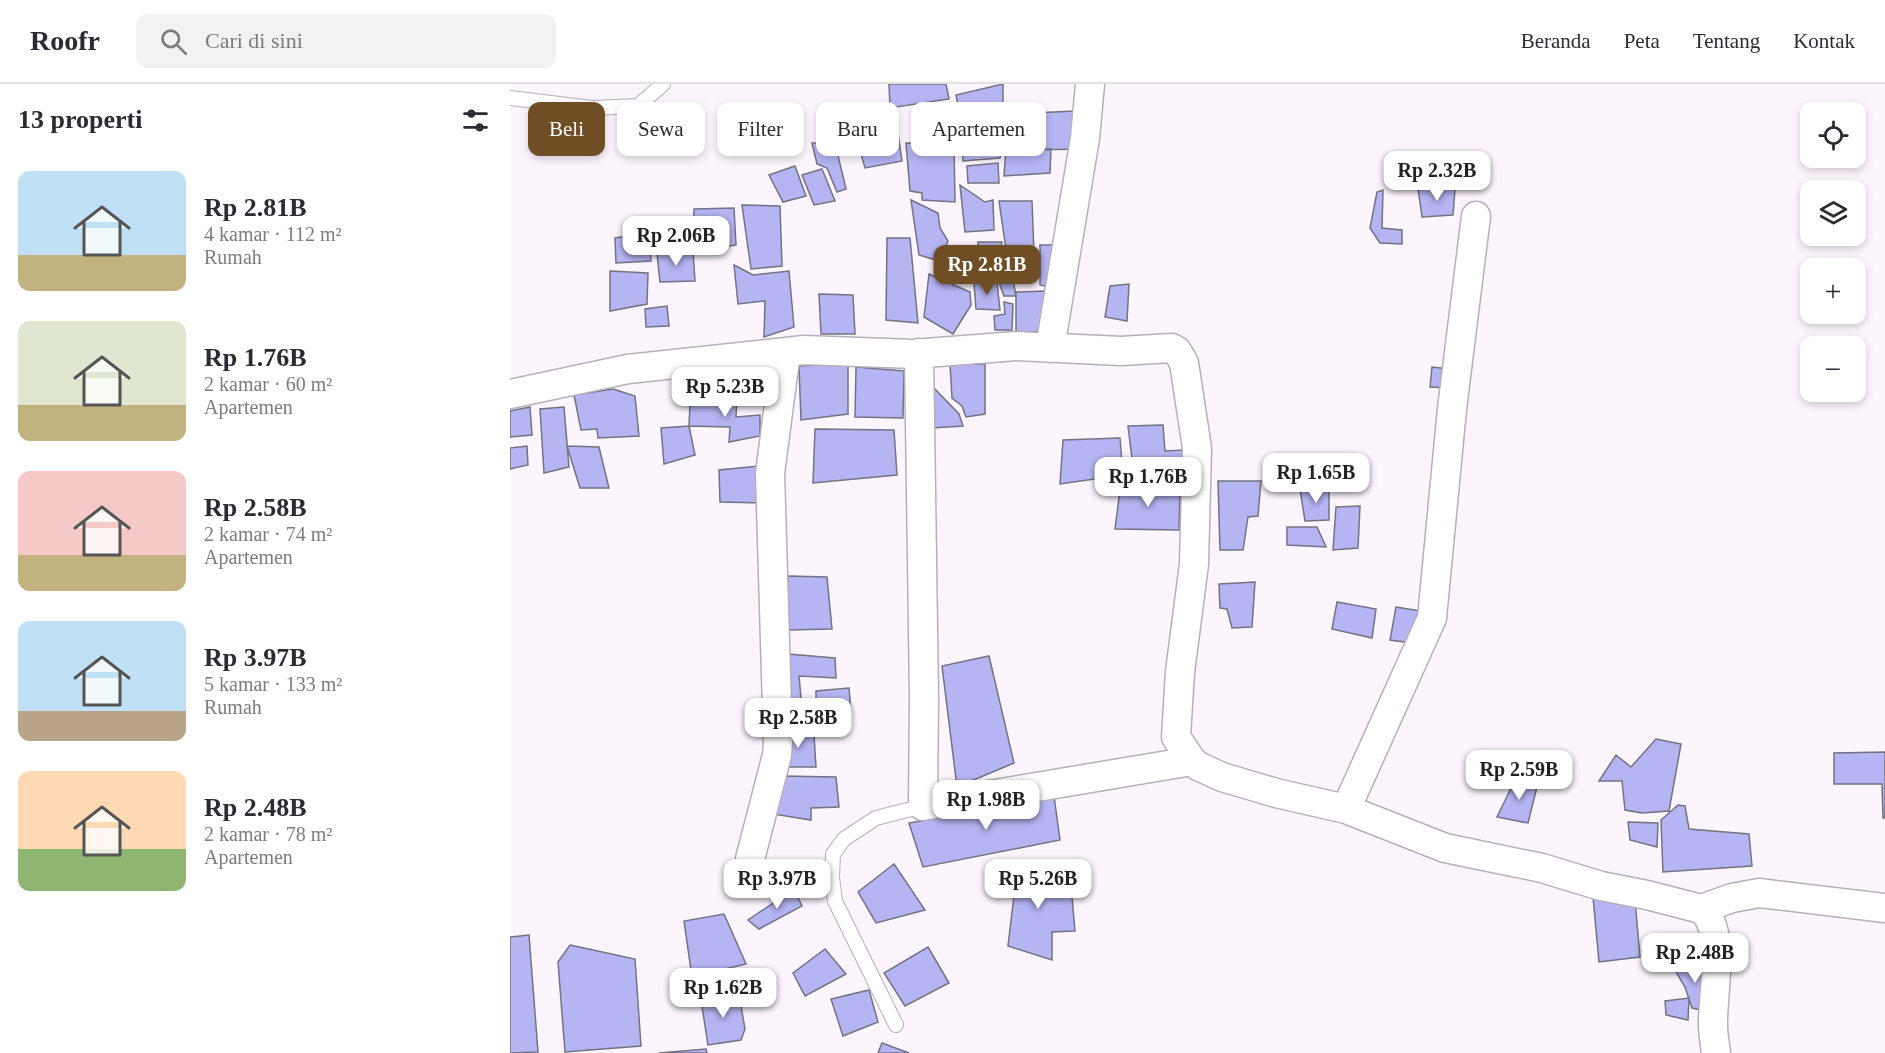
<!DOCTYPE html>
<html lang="id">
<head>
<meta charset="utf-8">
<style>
	body { margin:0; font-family:"Times New Roman",serif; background:#f2f2f3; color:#2b2b33; height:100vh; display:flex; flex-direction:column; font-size:22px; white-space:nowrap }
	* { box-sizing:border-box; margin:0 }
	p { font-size:20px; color:#7c7c81 }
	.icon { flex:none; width:33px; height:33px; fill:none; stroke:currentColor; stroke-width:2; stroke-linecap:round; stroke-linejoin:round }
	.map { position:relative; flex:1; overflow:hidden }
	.drawer { display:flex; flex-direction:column; background:#fff; width:510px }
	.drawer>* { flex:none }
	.top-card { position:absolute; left:18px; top:18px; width:570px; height:54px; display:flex; gap:12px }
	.fabs { position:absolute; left:1290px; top:18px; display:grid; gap:12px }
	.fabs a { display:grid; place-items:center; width:66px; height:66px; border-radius:12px; background:#fff; box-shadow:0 3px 9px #0003; font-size:30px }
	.price { position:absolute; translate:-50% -51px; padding:0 14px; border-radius:12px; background:#fff; color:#222; font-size:20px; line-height:39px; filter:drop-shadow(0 2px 3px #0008) }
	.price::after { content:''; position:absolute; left:50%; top:36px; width:18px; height:14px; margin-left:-9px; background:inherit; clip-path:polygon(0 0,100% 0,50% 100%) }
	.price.on { background:#6f4e25; color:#fff }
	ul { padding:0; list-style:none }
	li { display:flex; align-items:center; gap:18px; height:150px; padding:0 18px }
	li span { display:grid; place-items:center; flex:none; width:168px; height:120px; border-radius:12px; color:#555 }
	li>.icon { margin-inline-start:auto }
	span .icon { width:72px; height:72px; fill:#fffc; stroke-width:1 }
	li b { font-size:26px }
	h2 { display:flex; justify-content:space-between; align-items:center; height:72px; padding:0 18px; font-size:26px }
	.pill { padding:0 21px; border-radius:12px; background:#fff; box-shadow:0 3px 9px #0003; font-size:21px; line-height:54px }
	.pill.on { background:#6f4e25; color:#fff }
	header { display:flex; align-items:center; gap:36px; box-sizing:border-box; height:84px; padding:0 30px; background:#fff; border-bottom:2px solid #e1e1e2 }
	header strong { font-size:28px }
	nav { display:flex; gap:33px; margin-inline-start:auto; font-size:21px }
	.search { width:420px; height:54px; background:#f2f2f3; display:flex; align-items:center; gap:15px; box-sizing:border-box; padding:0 21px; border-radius:12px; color:#7c7c81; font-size:22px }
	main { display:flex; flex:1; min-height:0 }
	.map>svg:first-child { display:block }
</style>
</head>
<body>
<header>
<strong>Roofr</strong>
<div class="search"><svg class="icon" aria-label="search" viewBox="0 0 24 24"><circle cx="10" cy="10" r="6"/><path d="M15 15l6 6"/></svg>Cari di sini</div>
<nav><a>Beranda</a><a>Peta</a><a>Tentang</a><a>Kontak</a></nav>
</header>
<main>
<section class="drawer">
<h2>13 properti<svg class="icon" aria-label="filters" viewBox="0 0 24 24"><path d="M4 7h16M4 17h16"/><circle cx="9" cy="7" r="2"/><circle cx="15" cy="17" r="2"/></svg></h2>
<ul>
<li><span style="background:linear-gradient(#bfe0f5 70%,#c2b280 0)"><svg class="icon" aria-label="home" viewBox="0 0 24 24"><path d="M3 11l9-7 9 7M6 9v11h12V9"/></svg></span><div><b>Rp 2.81B</b><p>4 kamar · 112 m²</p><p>Rumah</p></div></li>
<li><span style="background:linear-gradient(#dfe7d0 70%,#c2b280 0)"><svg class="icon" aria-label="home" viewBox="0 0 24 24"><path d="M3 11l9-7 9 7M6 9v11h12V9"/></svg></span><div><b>Rp 1.76B</b><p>2 kamar · 60 m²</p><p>Apartemen</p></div></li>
<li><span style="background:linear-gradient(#f6c9c9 70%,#c2b280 0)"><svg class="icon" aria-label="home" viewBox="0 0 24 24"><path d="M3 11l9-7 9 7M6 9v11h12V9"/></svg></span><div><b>Rp 2.58B</b><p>2 kamar · 74 m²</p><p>Apartemen</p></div></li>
<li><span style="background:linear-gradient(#bfe0f5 75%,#b9a48a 0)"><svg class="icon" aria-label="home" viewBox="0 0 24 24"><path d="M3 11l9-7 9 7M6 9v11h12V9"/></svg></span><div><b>Rp 3.97B</b><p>5 kamar · 133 m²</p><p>Rumah</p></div></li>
<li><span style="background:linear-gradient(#ffd9b3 65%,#8fb573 0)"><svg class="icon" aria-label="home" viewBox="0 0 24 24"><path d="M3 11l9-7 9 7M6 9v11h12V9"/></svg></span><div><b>Rp 2.48B</b><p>2 kamar · 78 m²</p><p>Apartemen</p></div></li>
</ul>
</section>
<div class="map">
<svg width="1375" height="969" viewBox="0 0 1375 969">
	<rect width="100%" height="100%" fill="#fcf5fe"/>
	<path fill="#b5b5f3" stroke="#727381" stroke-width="1.5" d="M 379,0 L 436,0 L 439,15 L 380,24 Z
		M 493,0 L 493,34 L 451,37 L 446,11 Z
		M 502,27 L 523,29 L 522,59 L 502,65 Z
		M 565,27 L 567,65 L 527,66 L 523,29 Z
		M 493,34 L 495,58 L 490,74 L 453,77 L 451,37 Z
		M 376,40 L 388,50 L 392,77 L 355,84 L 344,46 Z
		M 302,59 L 325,59 L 336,105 L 327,108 L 317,84 L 307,80 Z
		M 396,59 L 444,61 L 445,118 L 412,116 L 412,109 L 400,107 Z
		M 496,65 L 541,65 L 540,89 L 494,92 Z
		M 488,79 L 489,99 L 458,99 L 457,82 Z
		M 285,82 L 296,112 L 273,118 L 259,91 Z
		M 903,83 L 941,86 L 939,99 L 905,99 Z
		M 312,85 L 325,117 L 304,121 L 292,91 Z
		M 450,101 L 475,118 L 483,116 L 484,146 L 455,148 Z
		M 908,104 L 945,105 L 943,131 L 912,133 Z
		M 873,106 L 872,144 L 892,146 L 892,160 L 870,159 L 860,144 L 867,108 Z
		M 401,116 L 428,129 L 430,144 L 438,157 L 429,177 L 409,171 Z
		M 489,117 L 522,117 L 524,170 L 497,172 Z
		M 232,121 L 270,122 L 272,182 L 241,185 Z
		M 224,124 L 226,161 L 183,167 L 184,125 Z
		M 139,149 L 141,177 L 106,179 L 105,154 Z
		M 377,154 L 400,154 L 408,239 L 376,236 Z
		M 468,158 L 492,158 L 485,188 L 465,188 Z
		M 530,161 L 547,161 L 544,204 L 530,201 Z
		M 441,162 L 447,163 L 444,185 L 434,181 Z
		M 462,166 L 459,188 L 447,185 L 449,167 Z
		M 183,167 L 185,197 L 150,198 L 147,170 Z
		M 224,181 L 243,191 L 279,187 L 284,243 L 254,253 L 255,217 L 228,220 Z
		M 100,187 L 138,189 L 137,220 L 100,227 Z
		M 485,188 L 502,190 L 506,212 L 494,212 Z
		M 419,190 L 460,208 L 461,221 L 443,250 L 414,233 Z
		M 464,199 L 487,199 L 490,226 L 466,225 Z
		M 619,200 L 617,237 L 595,233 L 600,202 Z
		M 537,207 L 532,247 L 506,250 L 506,208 Z
		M 309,210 L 343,211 L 345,250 L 311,250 Z
		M 494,218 L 503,220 L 502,246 L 485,246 L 484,232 L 495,230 Z
		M 157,222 L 159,242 L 136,243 L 135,225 Z
		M 338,279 L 338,330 L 291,336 L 289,282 Z
		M 440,280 L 475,280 L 475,330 L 456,333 L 452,322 L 442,314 Z
		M 232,282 L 259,287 L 254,317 L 227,313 Z
		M 346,283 L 394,287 L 393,334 L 345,333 Z
		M 922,283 L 938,285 L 938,304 L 920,303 Z
		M 423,303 L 449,330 L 453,342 L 422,344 Z
		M 103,305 L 125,312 L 129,352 L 88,354 L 87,345 L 71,346 L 64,311 Z
		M 227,313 L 226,333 L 250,331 L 250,352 L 219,358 L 220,343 L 179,342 L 180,319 Z
		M 20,323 L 22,351 L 0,353 L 0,327 Z
		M 54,323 L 59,383 L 34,389 L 30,325 Z
		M 653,341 L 655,367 L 674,366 L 676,391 L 624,391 L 618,342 Z
		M 179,342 L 185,371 L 154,380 L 151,344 Z
		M 305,345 L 384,346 L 387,391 L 303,399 Z
		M 610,354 L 613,391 L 550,400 L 553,356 Z
		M 17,362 L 18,381 L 0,385 L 0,364 Z
		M 57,362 L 89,363 L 99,404 L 70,404 Z
		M 249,382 L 253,419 L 210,418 L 209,386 Z
		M 708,397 L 751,397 L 748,432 L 738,433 L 733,466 L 710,466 Z
		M 611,398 L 670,405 L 669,446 L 605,445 Z
		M 790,405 L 819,405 L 819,436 L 795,437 Z
		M 850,422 L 848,464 L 823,466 L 826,423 Z
		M 777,443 L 807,443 L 816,463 L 777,461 Z
		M 278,492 L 317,493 L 322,545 L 277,546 Z
		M 745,498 L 742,543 L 722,544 L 717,525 L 710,524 L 709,500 Z
		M 827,518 L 866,525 L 862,554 L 822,545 Z
		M 886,523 L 911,527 L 901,559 L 880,556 Z
		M 278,570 L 325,574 L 326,594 L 289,592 L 292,625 L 279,624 Z
		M 479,572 L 504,679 L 447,703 L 432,582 Z
		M 339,604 L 341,628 L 306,628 L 306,607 Z
		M 270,644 L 304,651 L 306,683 L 276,683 Z
		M 1146,655 L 1171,660 L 1159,727 L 1132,729 L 1115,726 L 1112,697 L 1089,697 L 1106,671 L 1121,683 Z
		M 1375,668 L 1375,734 L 1373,734 L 1372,700 L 1324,700 L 1324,669 Z
		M 1008,690 L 1027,703 L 1018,739 L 987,733 Z
		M 274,692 L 326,693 L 329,723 L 301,724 L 301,736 L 263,730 Z
		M 544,712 L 550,756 L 413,783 L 399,739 Z
		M 1168,721 L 1175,722 L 1179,745 L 1239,750 L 1242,782 L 1153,788 L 1151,736 Z
		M 1118,738 L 1148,739 L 1147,763 L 1120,756 Z
		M 508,778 L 554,783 L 535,810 L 562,813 L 565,847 L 542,848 L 542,876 L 498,862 Z
		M 384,780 L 415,826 L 366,839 L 348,808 Z
		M 284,805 L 292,822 L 249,845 L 238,836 Z
		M 1083,813 L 1125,816 L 1130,873 L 1089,878 Z
		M 214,830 L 236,880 L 182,893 L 174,837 Z
		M 19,851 L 28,968 L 0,969 L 0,853 Z
		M 60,861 L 125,875 L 131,962 L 55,968 L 48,878 Z
		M 418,863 L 439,899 L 395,922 L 374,889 Z
		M 315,865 L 336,890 L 295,912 L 283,889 Z
		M 1162,881 L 1198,881 L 1196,927 L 1182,924 L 1175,903 Z
		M 359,906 L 368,938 L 333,952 L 321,915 Z
		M 229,910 L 235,945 L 231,956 L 198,961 L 191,916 Z
		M 1179,914 L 1178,936 L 1156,931 L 1155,917 Z
		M 372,959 L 399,969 L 368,969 Z
		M 196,965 L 197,969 L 149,969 Z"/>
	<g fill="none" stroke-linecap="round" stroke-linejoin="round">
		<defs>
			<path id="lane" d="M 0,14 L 82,24 L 128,22 L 153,0
				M 386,941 L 325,817 L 322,793 L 323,770 L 334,755 L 366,734 L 413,722"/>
			<path id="street" d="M 540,264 L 575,54 L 580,0
				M 409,269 L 414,613 L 413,722 L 682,677
				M 0,310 L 118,285 L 294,266 L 403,270 L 506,262 L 611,267 L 662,264 L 667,267 L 674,279 L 687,364 L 684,480 L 670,588 L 666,653 L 682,677 L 688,682 L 712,693 L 766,709 L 836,725 L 935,764 L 1032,784 L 1091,802 L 1137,811 L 1191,825 C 1217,845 1202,911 1203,941 C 1203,951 1205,960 1206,969
				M 836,725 L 922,534 L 942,325 L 966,132
				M 240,775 L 267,671 L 268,658 L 260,389 L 276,268
				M 1191,825 L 1222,814 L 1249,809 L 1375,824"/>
		</defs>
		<use href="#lane" stroke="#b8aebb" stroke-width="16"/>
		<use href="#street" stroke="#b8aebb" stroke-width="31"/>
		<use href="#lane" stroke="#fff" stroke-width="14"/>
		<use href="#street" stroke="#fff" stroke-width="28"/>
	</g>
</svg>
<div class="fabs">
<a><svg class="icon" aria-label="locate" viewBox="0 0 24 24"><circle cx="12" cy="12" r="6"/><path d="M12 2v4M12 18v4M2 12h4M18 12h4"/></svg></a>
<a><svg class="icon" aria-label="layers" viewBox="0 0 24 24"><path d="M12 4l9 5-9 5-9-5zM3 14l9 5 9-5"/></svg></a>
<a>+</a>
<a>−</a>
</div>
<b class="price" style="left:927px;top:118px">Rp 2.32B</b>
<b class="price" style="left:166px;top:183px">Rp 2.06B</b>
<b class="price on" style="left:477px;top:212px">Rp 2.81B</b>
<b class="price" style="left:215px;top:334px">Rp 5.23B</b>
<b class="price" style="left:806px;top:420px">Rp 1.65B</b>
<b class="price" style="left:638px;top:424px">Rp 1.76B</b>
<b class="price" style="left:288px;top:665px">Rp 2.58B</b>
<b class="price" style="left:1009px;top:717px">Rp 2.59B</b>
<b class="price" style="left:476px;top:747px">Rp 1.98B</b>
<b class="price" style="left:267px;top:826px">Rp 3.97B</b>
<b class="price" style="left:528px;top:826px">Rp 5.26B</b>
<b class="price" style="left:1185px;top:900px">Rp 2.48B</b>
<b class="price" style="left:213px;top:935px">Rp 1.62B</b>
<div class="top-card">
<a class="pill on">Beli</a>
<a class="pill">Sewa</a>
<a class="pill">Filter</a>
<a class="pill">Baru</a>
<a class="pill">Apartemen</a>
</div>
</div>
</main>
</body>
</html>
